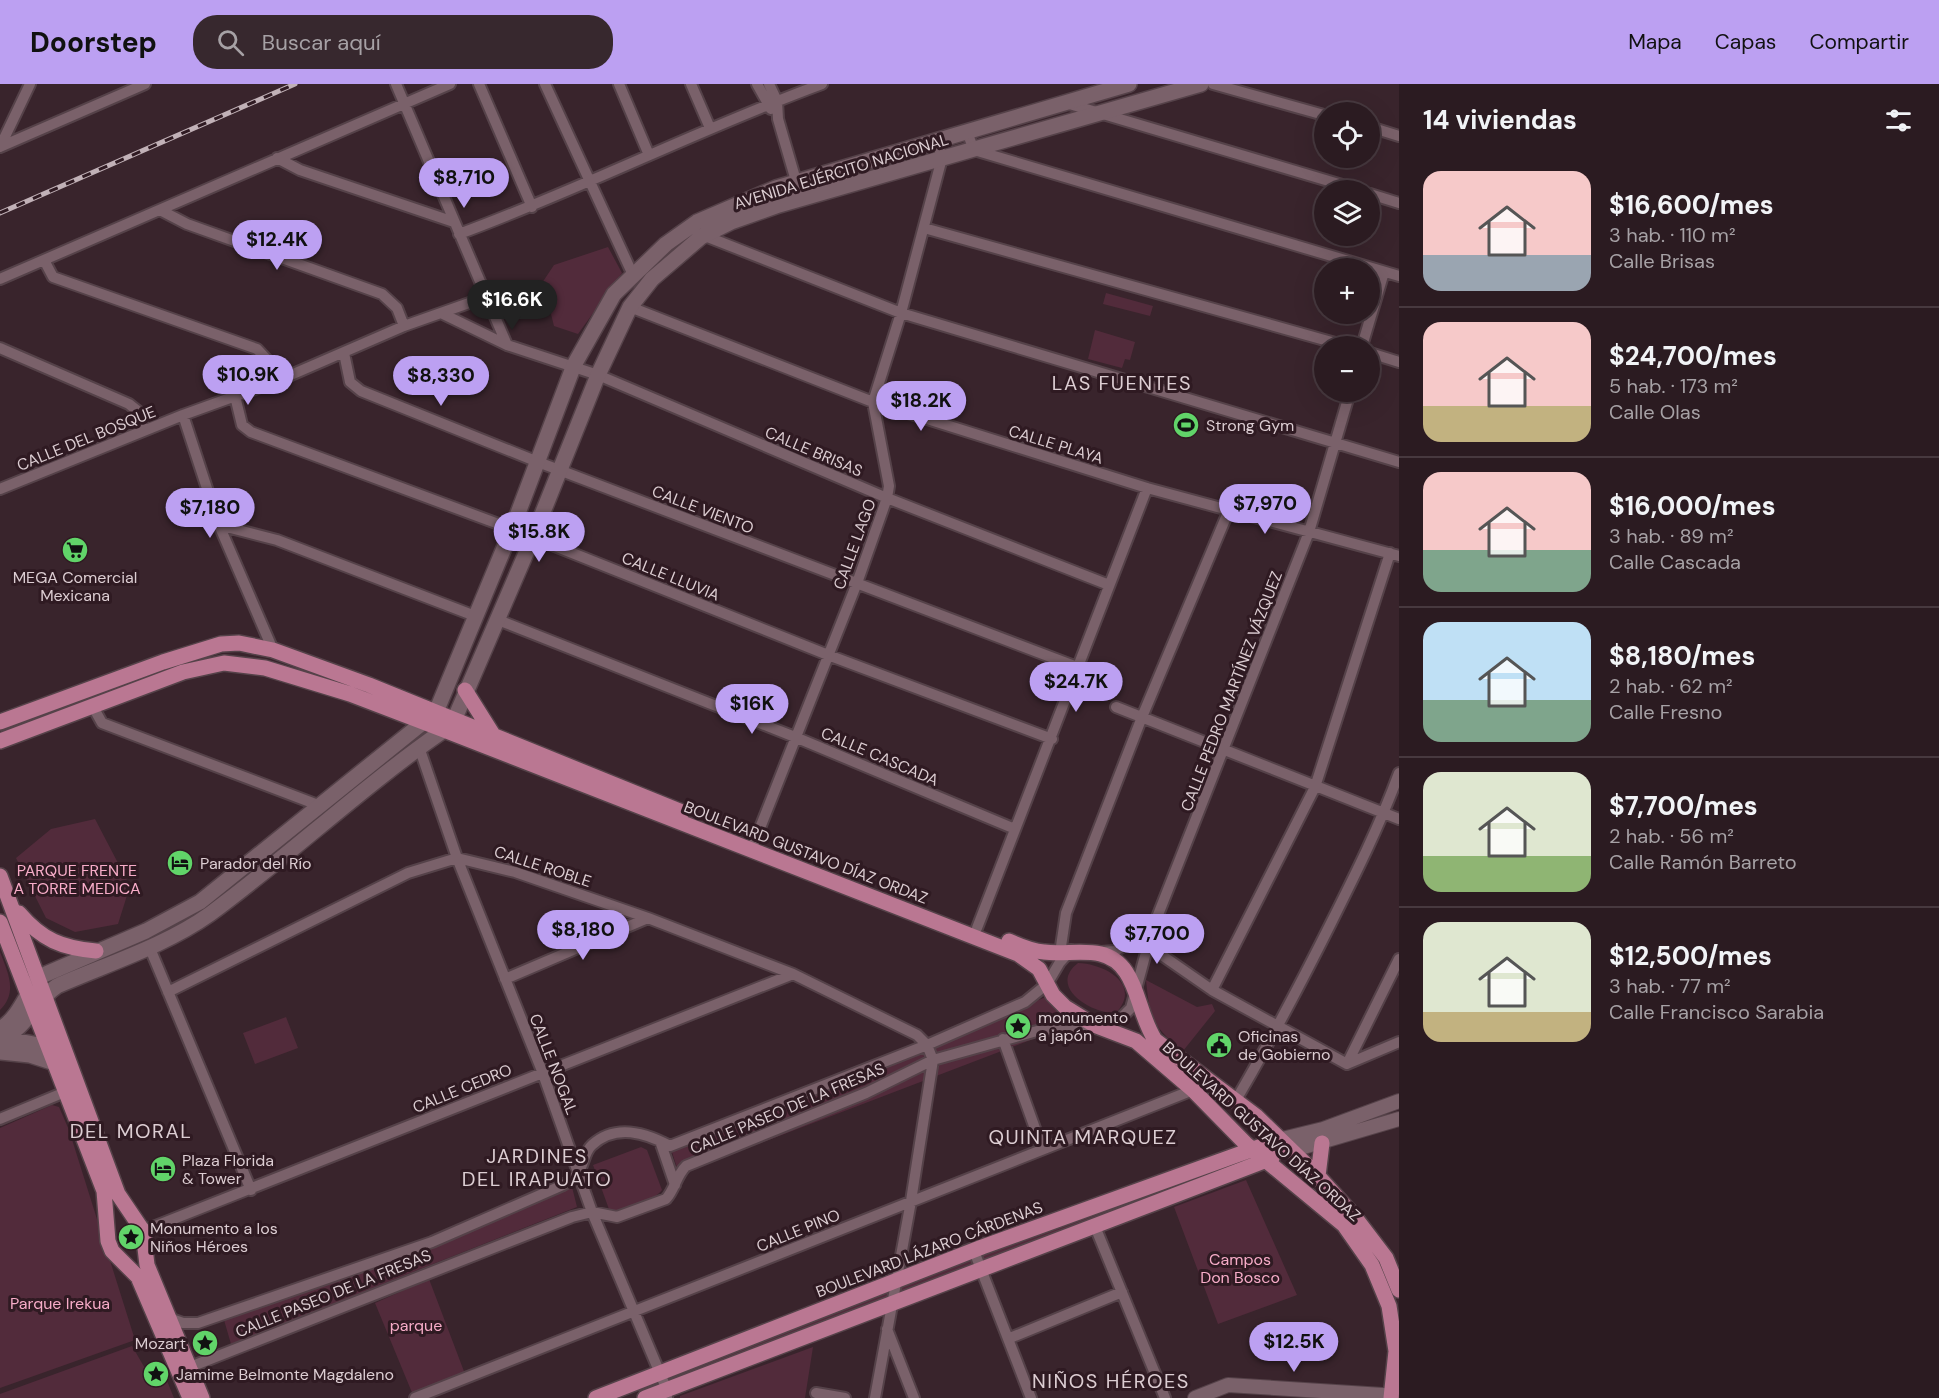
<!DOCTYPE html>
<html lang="es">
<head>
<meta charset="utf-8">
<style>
	body { margin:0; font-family:"DM Sans",sans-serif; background:#37282e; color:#f1f3f6; height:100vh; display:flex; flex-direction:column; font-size:22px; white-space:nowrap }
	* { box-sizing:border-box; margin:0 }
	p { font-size:20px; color:#a6a1a5 }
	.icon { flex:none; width:33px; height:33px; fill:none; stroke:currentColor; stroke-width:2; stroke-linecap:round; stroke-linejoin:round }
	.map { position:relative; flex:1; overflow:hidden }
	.details { display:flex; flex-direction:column; background:#2b1b21; width:540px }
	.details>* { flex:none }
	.tools { position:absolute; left:1314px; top:18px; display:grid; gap:12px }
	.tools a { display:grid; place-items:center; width:66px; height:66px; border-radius:50%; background:#2b1b21; box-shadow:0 6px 24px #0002,0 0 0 2px #47393f; font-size:30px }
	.price { position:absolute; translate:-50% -51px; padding:0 14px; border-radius:21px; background:#bca0f2; color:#111; font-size:20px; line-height:39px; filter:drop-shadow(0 2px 3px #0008) }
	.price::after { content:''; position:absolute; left:50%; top:36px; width:18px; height:14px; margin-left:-9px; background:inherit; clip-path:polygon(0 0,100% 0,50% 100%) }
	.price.on { background:#222; color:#fff }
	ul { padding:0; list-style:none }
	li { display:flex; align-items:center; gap:18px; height:150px; padding:0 24px }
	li+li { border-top:2px solid #47393f }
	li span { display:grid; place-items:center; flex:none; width:168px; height:120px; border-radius:18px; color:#555 }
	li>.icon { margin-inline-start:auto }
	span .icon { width:72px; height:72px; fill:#fffc; stroke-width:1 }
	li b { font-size:26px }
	h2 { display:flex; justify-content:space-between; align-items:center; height:72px; padding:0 24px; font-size:26px }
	header { display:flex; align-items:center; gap:36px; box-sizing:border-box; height:84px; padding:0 30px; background:#bca0f2; color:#111 }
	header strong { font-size:28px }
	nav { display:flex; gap:33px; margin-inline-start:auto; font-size:21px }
	.search { width:420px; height:54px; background:#37282e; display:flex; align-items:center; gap:15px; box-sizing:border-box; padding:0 21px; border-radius:24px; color:#a6a1a5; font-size:22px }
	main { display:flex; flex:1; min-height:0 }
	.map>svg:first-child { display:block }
</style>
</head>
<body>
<header>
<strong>Doorstep</strong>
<div class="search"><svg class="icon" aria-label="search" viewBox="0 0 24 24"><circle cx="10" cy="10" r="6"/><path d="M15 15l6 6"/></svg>Buscar aquí</div>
<nav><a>Mapa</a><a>Capas</a><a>Compartir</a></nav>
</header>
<main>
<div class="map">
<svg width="1399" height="1314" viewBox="0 0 1399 1314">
	<rect width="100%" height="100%" fill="#39242c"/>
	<path fill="#522b3b" d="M 608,163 L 622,189 L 578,250 L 554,242 L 550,226 L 553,211 L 538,205 L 554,181 Z
		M 1106,209 L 1153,222 L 1150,232 L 1103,220 Z
		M 1095,246 L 1135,258 L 1130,276 L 1125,275 L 1122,284 L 1088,275 Z
		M 95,735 L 130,802 L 118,840 L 75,848 L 46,834 L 16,774 L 51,745 Z
		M 0,868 C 8,889 18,908 0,926 Z
		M 1078,879 C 1106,880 1142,901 1116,929 C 1092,930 1047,903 1078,879 Z
		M 1146,896 L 1197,923 L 1212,920 L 1215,927 L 1183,967 C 1152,942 1150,935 1146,896 Z
		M 1046,913 L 1078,938 L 679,1090 L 670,1062 Z
		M 286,933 L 298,964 L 255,980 L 243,949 Z
		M 52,1021 L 59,1023 L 69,1046 L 135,1256 L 0,1304 L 0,1044 Z
		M 641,1063 L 647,1066 L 662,1106 C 653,1117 624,1131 610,1128 L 593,1081 Z
		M 1226,1075 L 1230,1086 L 676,1297 L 669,1286 Z
		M 1246,1096 L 1297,1211 L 1218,1240 L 1174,1123 Z
		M 572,1103 L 577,1123 L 231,1260 L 224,1236 Z
		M 429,1195 L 465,1290 L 413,1311 L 375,1219 Z
		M 132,1262 L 146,1286 L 154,1281 L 163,1287 L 174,1314 L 0,1314 L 0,1310 Z
		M 813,1263 L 805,1314 L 680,1314 L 680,1312 Z"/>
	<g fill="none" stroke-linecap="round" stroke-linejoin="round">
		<defs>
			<path id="minor" d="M 396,0 L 507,261
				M 479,0 L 532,123
				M 545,0 L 633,191
				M 619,0 L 649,71
				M 691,0 L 710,44
				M 757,0 L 771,25
				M 769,0 L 777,17 L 778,35 L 801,114
				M 1213,0 L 1324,31
				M 1066,19 L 1359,106
				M 1370,43 L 1399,52
				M 967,48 L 974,66 L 1399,192
				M 0,63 L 145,0
				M 0,63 L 30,0
				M 277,74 L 300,86 L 454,138
				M 1370,110 L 1399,119
				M 160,126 L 187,140 L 382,210 L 397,224 L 404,242
				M 924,144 L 1346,262
				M 459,150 C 582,105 699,45 822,0
				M 700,150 L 901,229 L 1399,378
				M 44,176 L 53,193 L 257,265 L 271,280 L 277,297
				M 0,195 L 450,0
				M 630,223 L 873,318 L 1147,404 L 1399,472
				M 443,230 L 507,261 L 598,291 L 887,414 L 1109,501
				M 1362,262 L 1384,188
				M 0,264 L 129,320 L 139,328 L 143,347
				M 344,269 L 350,298 L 361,307 L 538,378 L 1077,583
				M 1370,269 L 1399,278
				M 235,312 L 242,341 L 251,348 L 512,445 L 828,571 L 1052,655
				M 183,331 L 219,441 L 273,566
				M 0,405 L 183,331 L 277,297 L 404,242 L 486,213
				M 219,441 L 277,456 L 475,532
				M 498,536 L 795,653 L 1015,745
				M 92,621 L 102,639 L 318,721
				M 1116,623 L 1399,735
				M 419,663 L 457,774 L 542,987 L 592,1128 L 667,1306 L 667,1314
				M 754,759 L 857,499 L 887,414 L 889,402 L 873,318 L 901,229 L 942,74 L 937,57
				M 977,844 L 1147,404
				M 1137,854 L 1212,906 L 1347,980
				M 149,862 L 251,1106
				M 1101,868 L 1115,867 L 1141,852
				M 1060,869 L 1066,829 L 1142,633 L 1229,426
				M 505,895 L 648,834
				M 1212,906 L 1315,703 L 1390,469
				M 168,908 L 408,789 L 457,774 L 515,788 L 648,834 L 793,890 L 917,951 L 927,961 L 933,976 L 911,1117 L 875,1314
				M 1003,955 L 1042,1064
				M 1347,980 L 1399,875
				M 1347,980 L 1399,958
				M 1236,1016 C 1270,958 1301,899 1331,839 C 1356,789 1380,741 1399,689
				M 0,1035 L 65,1008
				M 660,1057 L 675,1101
				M 1094,1140 L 1165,1314
				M 143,1147 L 793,890
				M 974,1167 L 1031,1314
				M 169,1234 L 183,1239 L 198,1239 L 432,1158 L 563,1101 C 568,1098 574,1094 578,1089 C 584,1081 584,1068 592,1061 C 616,1039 646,1049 670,1062 L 927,961 L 1025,918 L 1047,900 L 1060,878 L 1071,866
				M 887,1245 L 914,1314
				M 1010,1254 L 1122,1208
				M 190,1283 L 572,1133 L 592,1128 L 617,1133 L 666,1115 C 675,1105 676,1092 686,1082 L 866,1009 L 933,976 L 1037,947 L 1108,940 L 1120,935 L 1131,924 L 1152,846 L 1309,448 L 1350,308
				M 816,1309 L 845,1314
				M 415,1314 L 1193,1006"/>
			<path id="tertiary" d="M 1278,1056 L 1323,1045 L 1399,1017
				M 1290,1067 L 1399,1035
				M 1195,1314 L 1228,1301 L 1399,1312"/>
			<path id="secondary" d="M 0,945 C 19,934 26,910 39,893 L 146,847 L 200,818 L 436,628 L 512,445 L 574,281 L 614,210 L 666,160 L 697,138 L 776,104 L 1129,0
				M 3,954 L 39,961 L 58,968
				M 0,955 C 27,945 33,918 57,902 C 107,880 165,862 210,830 C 290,771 362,703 444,646 L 455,634 L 533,453 L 598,291 L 630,223 L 652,195 L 701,153 L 731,138 L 779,121 L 1201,0
				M 0,968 L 30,971 L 55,979"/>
			<path id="primary" d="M 465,606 L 492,649
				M 0,638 L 163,578 L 221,560 L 239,559 L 273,566 L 369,601 L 682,728
				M 0,657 L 183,588 L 224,579 L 265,584 L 350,610 L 444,646 L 1018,870 L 1039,885 L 1053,911 L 1065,923 L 1094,941 L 1136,957 L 1193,1006 L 1246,1060 L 1344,1141 L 1372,1181 L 1389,1222 L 1396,1267 L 1391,1314
				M 0,792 L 118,1110 L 143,1147 L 147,1181 L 202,1314
				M 19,829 C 42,856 62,864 96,867
				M 0,838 L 104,1107 L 108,1157 L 112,1167 L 138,1193 L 190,1314
				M 1009,857 C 1020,862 1032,867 1044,868 C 1072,872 1106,858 1126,888 C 1139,907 1141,934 1155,956 L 1256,1032 L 1318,1092 L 1354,1132 L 1386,1174 L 1399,1206
				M 1318,1092 L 1322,1059
				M 596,1314 L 982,1163 L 1278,1056
				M 645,1314 L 1272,1074"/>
		</defs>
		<use href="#minor" stroke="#554249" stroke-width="14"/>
		<use href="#tertiary" stroke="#554249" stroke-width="16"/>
		<use href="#secondary" stroke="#554249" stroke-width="18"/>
		<use href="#primary" stroke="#554249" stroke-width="18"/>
		<use href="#minor" stroke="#7a616a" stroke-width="10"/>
		<use href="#tertiary" stroke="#7a616a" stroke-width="14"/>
		<use href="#secondary" stroke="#7a616a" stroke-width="15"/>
		<use href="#primary" stroke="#ba7792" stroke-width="15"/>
		<defs>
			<path id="rail" d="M 0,129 L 295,0"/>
		</defs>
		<use href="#rail" stroke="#c1b1b7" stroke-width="5"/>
		<use href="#rail" stroke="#2f1a22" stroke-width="3" stroke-dasharray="9" stroke-linecap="butt"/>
	</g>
	<defs>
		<symbol id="stadium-disc" viewBox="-11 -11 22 22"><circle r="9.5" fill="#61d469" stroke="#2f1a22"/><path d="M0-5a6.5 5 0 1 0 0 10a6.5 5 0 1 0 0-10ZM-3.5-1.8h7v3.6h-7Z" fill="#111"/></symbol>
		<symbol id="supermarket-disc" viewBox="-11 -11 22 22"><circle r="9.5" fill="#61d469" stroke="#2f1a22"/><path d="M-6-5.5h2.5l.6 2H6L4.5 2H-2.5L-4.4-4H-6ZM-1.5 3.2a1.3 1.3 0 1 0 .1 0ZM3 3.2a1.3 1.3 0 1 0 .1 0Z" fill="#111"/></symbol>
		<symbol id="hotel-disc" viewBox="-11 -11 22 22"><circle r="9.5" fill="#61d469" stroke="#2f1a22"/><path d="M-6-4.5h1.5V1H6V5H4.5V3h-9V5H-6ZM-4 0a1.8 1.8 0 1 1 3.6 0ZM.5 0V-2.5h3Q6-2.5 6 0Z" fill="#111"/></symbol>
		<symbol id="sight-disc" viewBox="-11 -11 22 22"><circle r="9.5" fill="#61d469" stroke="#2f1a22"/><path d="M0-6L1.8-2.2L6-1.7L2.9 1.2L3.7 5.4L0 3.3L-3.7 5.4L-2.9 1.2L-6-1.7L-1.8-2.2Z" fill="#111"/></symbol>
		<symbol id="civic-disc" viewBox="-11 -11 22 22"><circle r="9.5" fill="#61d469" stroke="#2f1a22"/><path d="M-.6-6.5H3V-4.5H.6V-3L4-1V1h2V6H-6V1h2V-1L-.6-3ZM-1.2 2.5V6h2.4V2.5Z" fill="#111"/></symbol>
	</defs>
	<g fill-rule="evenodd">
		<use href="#stadium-disc" x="1171" y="326" width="30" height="30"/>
		<use href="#supermarket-disc" x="60" y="451" width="30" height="30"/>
		<use href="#hotel-disc" x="165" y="764" width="30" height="30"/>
		<use href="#sight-disc" x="1003" y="927" width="30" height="30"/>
		<use href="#civic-disc" x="1204" y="946" width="30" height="30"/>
		<use href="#hotel-disc" x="148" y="1070" width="30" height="30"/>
		<use href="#sight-disc" x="116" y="1138" width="30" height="30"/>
		<use href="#sight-disc" x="190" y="1244" width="30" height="30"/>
		<use href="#sight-disc" x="141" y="1275" width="30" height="30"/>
	</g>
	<g text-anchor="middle" stroke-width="6" stroke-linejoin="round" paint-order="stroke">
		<g font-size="16" fill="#dccdd2" stroke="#2f1a22">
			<text transform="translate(841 87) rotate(-17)" y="6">AVENIDA EJÉRCITO NACIONAL</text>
			<text transform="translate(86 354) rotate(-22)" y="6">CALLE DEL BOSQUE</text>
			<text transform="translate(1056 360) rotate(17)" y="6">CALLE PLAYA</text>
			<text transform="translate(814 367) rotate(23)" y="6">CALLE BRISAS</text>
			<text transform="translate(703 425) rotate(21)" y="6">CALLE VIENTO</text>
			<text transform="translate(854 460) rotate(-70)" y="6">CALLE LAGO</text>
			<text transform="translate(671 492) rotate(22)" y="6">CALLE LLUVIA</text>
			<text transform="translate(1231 607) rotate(-69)" y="6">CALLE PEDRO MARTÍNEZ VÁZQUEZ</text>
			<text transform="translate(880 672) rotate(23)" y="6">CALLE CASCADA</text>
			<text transform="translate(806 768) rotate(21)" y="6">BOULEVARD GUSTAVO DÍAZ ORDAZ</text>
			<text transform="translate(543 782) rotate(18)" y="6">CALLE ROBLE</text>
			<text transform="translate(554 980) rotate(69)" y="6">CALLE NOGAL</text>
			<text transform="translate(462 1004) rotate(-22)" y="6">CALLE CEDRO</text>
			<text transform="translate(787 1024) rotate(-23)" y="6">CALLE PASEO DE LA FRESAS</text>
			<text transform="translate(1262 1047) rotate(42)" y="6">BOULEVARD GUSTAVO DÍAZ ORDAZ</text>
			<text transform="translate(798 1146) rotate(-22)" y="6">CALLE PINO</text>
			<text transform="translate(929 1165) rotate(-21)" y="6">BOULEVARD LÁZARO CÁRDENAS</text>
			<text transform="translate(333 1209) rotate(-22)" y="6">CALLE PASEO DE LA FRESAS</text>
		</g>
		<g font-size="16" fill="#dccdd2" stroke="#2f1a22" text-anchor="start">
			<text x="1206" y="347">Strong Gym</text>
			<text x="75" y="499" text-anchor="middle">MEGA Comercial<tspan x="75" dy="18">Mexicana</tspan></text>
			<text x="200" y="785">Parador del Río</text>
			<text x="1038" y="939">monumento<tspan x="1038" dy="18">a japón</tspan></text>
			<text x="1238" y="958">Oficinas<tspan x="1238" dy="18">de Gobierno</tspan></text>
			<text x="182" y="1082">Plaza Florida<tspan x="182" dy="18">&amp; Tower</tspan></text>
			<text x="150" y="1150">Monumento a los<tspan x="150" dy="18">Niños Héroes</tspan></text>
			<text x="186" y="1265" text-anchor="end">Mozart</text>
			<text x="176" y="1296">Jamime Belmonte Magdaleno</text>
		</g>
		<g font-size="16" fill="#f7acc8" stroke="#2f1a22">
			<text x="77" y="792">PARQUE FRENTE<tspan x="77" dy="18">A TORRE MEDICA</tspan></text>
			<text x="1240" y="1181">Campos<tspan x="1240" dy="18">Don Bosco</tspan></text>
			<text x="60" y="1225">Parque Irekua</text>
			<text x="416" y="1247">parque</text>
		</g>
		<g font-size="20" letter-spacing="1.5" fill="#dccdd2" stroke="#2f1a22">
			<text x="1122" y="306">LAS FUENTES</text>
			<text x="131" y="1054">DEL MORAL</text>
			<text x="1083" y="1060">QUINTA MARQUEZ</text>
			<text x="537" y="1079">JARDINES<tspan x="537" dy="23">DEL IRAPUATO</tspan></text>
			<text x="1111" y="1304">NIÑOS HÉROES</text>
		</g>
	</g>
</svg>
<div class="tools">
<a><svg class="icon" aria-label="locate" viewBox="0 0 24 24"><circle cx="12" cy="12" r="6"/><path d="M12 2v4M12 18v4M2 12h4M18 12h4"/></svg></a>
<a><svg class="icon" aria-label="layers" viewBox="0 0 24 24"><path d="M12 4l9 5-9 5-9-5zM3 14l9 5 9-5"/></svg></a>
<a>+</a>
<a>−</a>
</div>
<b class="price" style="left:464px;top:125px">$8,710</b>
<b class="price" style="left:277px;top:187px">$12.4K</b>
<b class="price on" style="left:512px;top:247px">$16.6K</b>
<b class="price" style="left:248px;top:322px">$10.9K</b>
<b class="price" style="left:441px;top:323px">$8,330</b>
<b class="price" style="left:921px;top:348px">$18.2K</b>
<b class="price" style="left:1265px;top:451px">$7,970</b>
<b class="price" style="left:210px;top:455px">$7,180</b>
<b class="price" style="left:539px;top:479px">$15.8K</b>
<b class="price" style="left:1076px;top:629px">$24.7K</b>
<b class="price" style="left:752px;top:651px">$16K</b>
<b class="price" style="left:583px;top:877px">$8,180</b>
<b class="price" style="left:1157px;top:881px">$7,700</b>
<b class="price" style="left:1294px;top:1289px">$12.5K</b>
</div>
<section class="details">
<h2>14 viviendas<svg class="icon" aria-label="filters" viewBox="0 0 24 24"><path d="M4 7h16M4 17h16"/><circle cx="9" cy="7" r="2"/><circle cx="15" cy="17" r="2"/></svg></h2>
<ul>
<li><span style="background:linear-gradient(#f6c9c9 70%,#9aa5b1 0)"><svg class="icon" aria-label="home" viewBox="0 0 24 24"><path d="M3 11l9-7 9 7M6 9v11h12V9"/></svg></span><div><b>$16,600/mes</b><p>3 hab. · 110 m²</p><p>Calle Brisas</p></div></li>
<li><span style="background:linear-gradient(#f6c9c9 70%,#c2b280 0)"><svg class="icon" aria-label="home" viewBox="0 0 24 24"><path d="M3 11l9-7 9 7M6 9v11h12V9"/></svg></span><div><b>$24,700/mes</b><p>5 hab. · 173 m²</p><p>Calle Olas</p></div></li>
<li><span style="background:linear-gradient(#f6c9c9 65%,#7fa58c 0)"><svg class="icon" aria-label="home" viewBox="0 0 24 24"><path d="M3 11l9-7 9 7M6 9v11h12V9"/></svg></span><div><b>$16,000/mes</b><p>3 hab. · 89 m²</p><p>Calle Cascada</p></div></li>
<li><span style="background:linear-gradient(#bfe0f5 65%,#7fa58c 0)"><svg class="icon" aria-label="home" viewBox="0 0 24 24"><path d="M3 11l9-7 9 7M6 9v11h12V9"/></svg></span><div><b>$8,180/mes</b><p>2 hab. · 62 m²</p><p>Calle Fresno</p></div></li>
<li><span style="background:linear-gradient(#dfe7d0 70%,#8fb573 0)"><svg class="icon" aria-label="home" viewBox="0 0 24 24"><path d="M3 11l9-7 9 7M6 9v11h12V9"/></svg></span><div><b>$7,700/mes</b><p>2 hab. · 56 m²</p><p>Calle Ramón Barreto</p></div></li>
<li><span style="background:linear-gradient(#dfe7d0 75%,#c2b280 0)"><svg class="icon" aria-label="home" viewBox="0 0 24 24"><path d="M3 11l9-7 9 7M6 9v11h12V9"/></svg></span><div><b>$12,500/mes</b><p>3 hab. · 77 m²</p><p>Calle Francisco Sarabia</p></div></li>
</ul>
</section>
</main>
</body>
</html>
